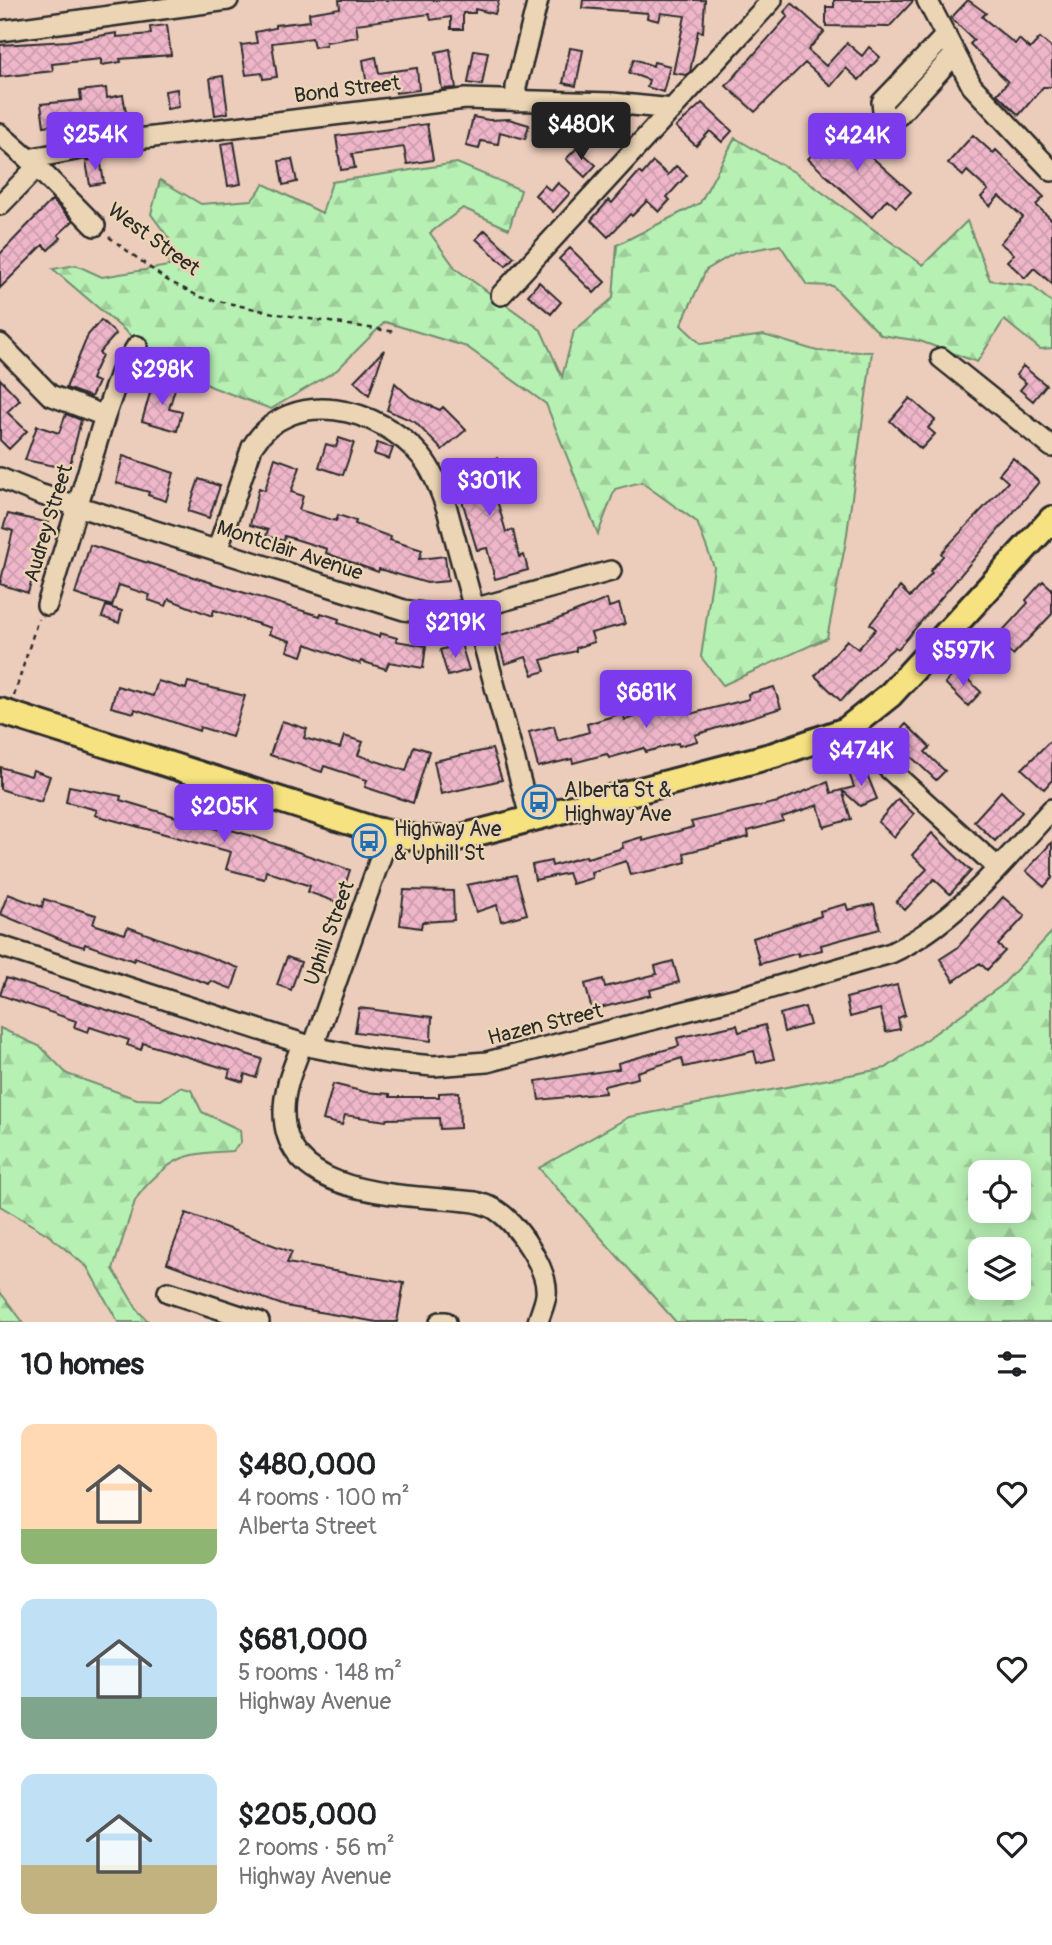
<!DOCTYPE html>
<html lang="en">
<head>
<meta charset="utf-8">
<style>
	body { margin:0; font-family:Pangolin,sans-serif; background:#f6f6f6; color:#202124; height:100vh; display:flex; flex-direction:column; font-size:26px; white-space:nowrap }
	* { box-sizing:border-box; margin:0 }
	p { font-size:23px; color:#757577 }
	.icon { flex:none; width:38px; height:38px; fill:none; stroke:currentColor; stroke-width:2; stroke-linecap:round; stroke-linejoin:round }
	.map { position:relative; height:1322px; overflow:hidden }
	.drawer { display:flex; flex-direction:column; background:#fff; flex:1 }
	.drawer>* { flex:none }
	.fabs { position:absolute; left:968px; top:1160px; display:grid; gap:14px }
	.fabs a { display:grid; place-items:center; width:63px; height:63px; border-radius:14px; background:#fff; box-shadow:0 4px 18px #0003; font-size:35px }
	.price { position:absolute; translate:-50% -60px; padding:0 16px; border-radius:7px; background:#7c3aed; color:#fff; font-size:23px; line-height:46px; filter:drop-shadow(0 2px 4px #0008) }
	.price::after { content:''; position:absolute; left:50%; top:42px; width:21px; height:16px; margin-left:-10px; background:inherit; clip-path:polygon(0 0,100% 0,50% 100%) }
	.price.active { background:#222; color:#fff }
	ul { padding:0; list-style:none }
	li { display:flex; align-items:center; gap:21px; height:175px; padding:0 21px }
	li span { display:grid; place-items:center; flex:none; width:196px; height:140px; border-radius:14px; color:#555 }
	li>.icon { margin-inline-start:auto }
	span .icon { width:84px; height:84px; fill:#fffc; stroke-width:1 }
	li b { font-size:30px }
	h2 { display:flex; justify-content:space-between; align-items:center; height:84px; padding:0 21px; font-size:30px }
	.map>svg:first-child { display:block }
</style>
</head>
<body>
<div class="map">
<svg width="1052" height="1322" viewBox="0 0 1052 1322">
	<defs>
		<pattern id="forest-firs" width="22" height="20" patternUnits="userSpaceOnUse" patternTransform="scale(1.75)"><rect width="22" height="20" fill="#b7f0b3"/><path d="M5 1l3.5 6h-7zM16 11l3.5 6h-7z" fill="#9ece9a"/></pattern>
		<pattern id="building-cross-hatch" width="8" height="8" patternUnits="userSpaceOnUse" patternTransform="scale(1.75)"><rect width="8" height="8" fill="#efb6ca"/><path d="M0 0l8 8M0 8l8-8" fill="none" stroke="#cd9dae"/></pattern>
	</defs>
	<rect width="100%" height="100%" fill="#ecccbb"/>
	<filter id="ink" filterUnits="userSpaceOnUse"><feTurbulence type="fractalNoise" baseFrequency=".0143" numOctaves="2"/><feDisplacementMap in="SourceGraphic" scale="14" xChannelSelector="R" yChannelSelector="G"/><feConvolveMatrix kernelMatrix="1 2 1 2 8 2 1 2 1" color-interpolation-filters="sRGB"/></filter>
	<g filter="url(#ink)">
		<path fill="url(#forest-firs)" stroke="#718e6f" stroke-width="2" fill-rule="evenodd" d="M 735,138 L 794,172 L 923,265 L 967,221 L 990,280 L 1032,286 L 1052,303 L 1052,348 L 1040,349 L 1004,320 L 977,362 L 920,341 L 881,335 L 833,286 L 807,285 L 780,245 L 735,253 L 706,270 L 681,325 L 701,344 L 764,335 L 817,351 L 872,352 L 846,541 L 827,638 L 723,685 L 701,657 L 714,567 L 697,522 L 641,482 L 615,489 L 598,534 L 546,404 L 467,347 L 385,322 L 337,370 L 271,409 L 212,387 L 158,359 L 53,269 L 76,265 L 102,277 L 169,266 L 170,240 L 151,214 L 160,180 L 201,204 L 252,200 L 264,184 L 322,213 L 332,182 L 457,163 L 521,190 L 509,229 L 463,208 L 430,233 L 456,269 L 541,330 L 562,377 L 574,331 L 613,298 L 617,245 L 700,203 Z
			M 1052,932 L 1052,1322 L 676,1322 L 539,1168 L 629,1117 L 886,1068 L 1001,986 ZM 1018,1172 L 1018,1211 L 980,1211 L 980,1172 ZM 980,1250 L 1018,1250 L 1018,1288 L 980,1288 Z
			M 0,1028 L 41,1047 L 67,1074 L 137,1099 L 161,1100 L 180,1087 L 191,1090 L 202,1112 L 240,1130 L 241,1142 L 233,1151 C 219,1152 203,1152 189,1156 C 170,1160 144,1185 135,1201 L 113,1269 L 138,1311 L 149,1322 L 118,1322 L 87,1267 L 47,1234 L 0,1206 Z
			M 0,1292 L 23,1322 L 0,1322 Z"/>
		<path fill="url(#building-cross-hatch)" stroke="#2b2b2b" stroke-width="2" d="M 339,0 L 499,0 L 495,14 L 475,9 L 475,13 L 463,13 L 463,29 L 451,29 L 451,17 L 431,20 L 429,14 L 356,24 L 358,37 L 326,42 L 326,45 L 314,47 L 312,38 L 272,43 L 277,77 L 263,79 L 262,73 L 246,75 L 241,45 L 257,43 L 255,32 L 275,28 L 275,25 L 310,21 L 309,13 L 340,8 Z
			M 583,0 L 705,0 L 703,32 L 698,31 L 690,72 L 686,75 L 673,73 L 685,16 L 661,13 L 659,21 L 647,18 L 648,13 L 582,8 Z
			M 834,0 L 914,0 L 889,27 L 826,26 L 826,7 L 834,7 Z
			M 968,0 L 986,13 L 982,17 L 1015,44 L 1019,39 L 1030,49 L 1040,38 L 1052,48 L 1052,87 L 1043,87 L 1019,115 L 997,94 L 1008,82 L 970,44 L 974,40 L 951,18 Z
			M 792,3 L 824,32 L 808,50 L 826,66 L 847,43 L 862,56 L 869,47 L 880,57 L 859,80 L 846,68 L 831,86 L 805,63 L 755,112 L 726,86 L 788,16 L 784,12 Z
			M 167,25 L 171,55 L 120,59 L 121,62 L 101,65 L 101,59 L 52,64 L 53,71 L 0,77 L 0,45 L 68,41 L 117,33 L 117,37 L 151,34 L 150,27 Z
			M 570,48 L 583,50 L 576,86 L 563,83 Z
			M 450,49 L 456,88 L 442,89 L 436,52 Z
			M 474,50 L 488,52 L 482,85 L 468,83 Z
			M 376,57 L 379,73 L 417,68 L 419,90 L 396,93 L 395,87 L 368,92 L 363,60 Z
			M 634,59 L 653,66 L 654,62 L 670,66 L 663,92 L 647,87 L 649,80 L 629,73 Z
			M 223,76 L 228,113 L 215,115 L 210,78 Z
			M 106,88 L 107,98 L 123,95 L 127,118 L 65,132 L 64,123 L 44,126 L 41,104 L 81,100 L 80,91 Z
			M 177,89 L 179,107 L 167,109 L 165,91 Z
			M 702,103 L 732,131 L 722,142 L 710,131 L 696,146 L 676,127 Z
			M 473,117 L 489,120 L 509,119 L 529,125 L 525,139 L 500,132 L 498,144 L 481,141 L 479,149 L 466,146 Z
			M 556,121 L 575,123 L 573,143 L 553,141 Z
			M 427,124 L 433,160 L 407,164 L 404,147 L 352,154 L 355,168 L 341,170 L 336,136 Z
			M 837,126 L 911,192 L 896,207 L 887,199 L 872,217 L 808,159 Z
			M 973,135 L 993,153 L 996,150 L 1044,197 L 1036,205 L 1052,220 L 1052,284 L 1034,268 L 1025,278 L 1007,261 L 1014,254 L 1000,243 L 1023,217 L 999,196 L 990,206 L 981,197 L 988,190 L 967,171 L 963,176 L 948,163 Z
			M 234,142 L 241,184 L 228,186 L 221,144 Z
			M 577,148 L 596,165 L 585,177 L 566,159 Z
			M 100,158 L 104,183 L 90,185 L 86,161 Z
			M 292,159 L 297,182 L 283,185 L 279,161 Z
			M 653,162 L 668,175 L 676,166 L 687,175 L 667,197 L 670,200 L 659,212 L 647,201 L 632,216 L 630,214 L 608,237 L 591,220 L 609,200 L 612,203 L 639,172 L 642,175 Z
			M 558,183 L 570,193 L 553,212 L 535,195 L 544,185 L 551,191 Z
			M 52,200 L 73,221 L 58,235 L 61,238 L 48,250 L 43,245 L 0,288 L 0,254 Z
			M 485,230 L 514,257 L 506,266 L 476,239 Z
			M 570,248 L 605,282 L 594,293 L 559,259 Z
			M 539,282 L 561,302 L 551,314 L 528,295 Z
			M 101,320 L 116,334 L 99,353 L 102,355 L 91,379 L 98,382 L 91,397 L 66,388 L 88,335 Z
			M 384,350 L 369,395 L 354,381 Z
			M 1023,366 L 1046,385 L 1033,401 L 1020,390 L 1026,383 L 1016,375 Z
			M 0,379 L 20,400 L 7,412 L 27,431 L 9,449 L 0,440 Z
			M 154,379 L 176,385 L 169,409 L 182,412 L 177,431 L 142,421 Z
			M 395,383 L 410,397 L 440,410 L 443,407 L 466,430 L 442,450 L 415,422 L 387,410 Z
			M 910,398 L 935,420 L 928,428 L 935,434 L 921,449 L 890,421 Z
			M 66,414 L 81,420 L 69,469 L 25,460 L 37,426 L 59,433 Z
			M 339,438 L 354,443 L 343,475 L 319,467 L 326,444 L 336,447 Z
			M 377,443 L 393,448 L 389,459 L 374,454 Z
			M 123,456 L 174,473 L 166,501 L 148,495 L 149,492 L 116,483 Z
			M 275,458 L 300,467 L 291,492 L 303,496 L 299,510 L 336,521 L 338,515 L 356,521 L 355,524 L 391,537 L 390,540 L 422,550 L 419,559 L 445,556 L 448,581 L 427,583 L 379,569 L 378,572 L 326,553 L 327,549 L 285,536 L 284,541 L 266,536 L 268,530 L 250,525 L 259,488 L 265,490 Z
			M 497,458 L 504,487 L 494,490 L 506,532 L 513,530 L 519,557 L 524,555 L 528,570 L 495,579 L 487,548 L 477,550 L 454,474 Z
			M 1013,458 L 1039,482 L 898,649 L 895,647 L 878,662 L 841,701 L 815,676 L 847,640 L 858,649 L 876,629 L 870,624 L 900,587 L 910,597 L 932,573 L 930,571 L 943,556 L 941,553 L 1008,482 L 999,474 Z
			M 199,479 L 220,486 L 209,518 L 188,511 Z
			M 8,514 L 49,523 L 31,568 L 35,570 L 28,593 L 0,584 L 13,531 L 3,528 Z
			M 90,545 L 300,610 L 320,616 L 321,613 L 339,619 L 338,623 L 379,637 L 380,633 L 397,638 L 396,641 L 426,646 L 423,668 L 389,662 L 386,669 L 361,661 L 360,664 L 306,644 L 302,656 L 287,651 L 290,641 L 269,634 L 271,628 L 214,610 L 212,616 L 169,599 L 166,606 L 148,600 L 150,595 L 119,585 L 112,606 L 75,594 Z
			M 1043,581 L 1052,589 L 1052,614 L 1013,655 L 995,639 L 1028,603 L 1026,600 Z
			M 607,599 L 609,607 L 619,604 L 625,624 L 591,633 L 594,642 L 576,648 L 576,651 L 541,660 L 545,671 L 533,675 L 526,657 L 505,664 L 497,636 L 553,621 Z
			M 106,606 L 122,611 L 119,623 L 102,617 Z
			M 461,644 L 469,670 L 448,676 L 440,650 Z
			M 958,670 L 981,692 L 968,706 L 945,683 Z
			M 158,681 L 186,689 L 188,682 L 245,696 L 232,737 L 200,727 L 199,731 L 135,709 L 134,713 L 111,707 L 117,686 L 153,696 Z
			M 774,687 L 781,708 L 695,735 L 697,741 L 679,746 L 678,743 L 646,752 L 644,748 L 609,758 L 607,754 L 573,763 L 572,759 L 538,767 L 529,732 L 554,726 L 558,741 L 589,732 L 587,724 L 623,713 L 625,720 L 663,708 L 664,711 L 687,705 L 690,714 L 749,699 L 748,694 Z
			M 282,721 L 307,729 L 304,738 L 340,748 L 344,736 L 363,742 L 358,755 L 406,771 L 414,746 L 429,751 L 413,803 L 365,787 L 367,780 L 324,766 L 322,772 L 270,755 Z
			M 906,724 L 930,747 L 925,752 L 945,771 L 936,780 L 892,739 Z
			M 1052,739 L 1052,780 L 1044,789 L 1022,769 Z
			M 492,749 L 502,780 L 441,794 L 434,761 Z
			M 0,767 L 31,776 L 33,770 L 50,776 L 41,802 L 0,789 Z
			M 864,767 L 877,799 L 860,806 L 842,790 L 854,787 L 849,773 Z
			M 828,782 L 831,793 L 842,790 L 851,819 L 824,827 L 818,805 L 782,817 L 783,821 L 748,831 L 749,837 L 684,853 L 686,862 L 664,868 L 630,875 L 626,861 L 591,872 L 592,878 L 572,884 L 568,873 L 535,880 L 532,865 L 551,861 L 552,866 L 586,856 L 587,858 L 623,848 L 622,843 L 642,837 L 643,841 L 693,827 L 691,822 L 778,802 Z
			M 69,786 L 121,796 L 120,800 L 227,832 L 228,829 L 255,837 L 350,870 L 339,903 L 308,892 L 310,886 L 266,871 L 264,879 L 226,869 L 231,852 L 95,815 L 97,810 L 66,802 Z
			M 1001,791 L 1022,812 L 995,841 L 974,821 Z
			M 898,799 L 914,814 L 894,837 L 878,822 Z
			M 932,833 L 971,871 L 950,894 L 934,879 L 905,910 L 896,902 L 927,869 L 912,855 Z
			M 1052,842 L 1052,878 L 1044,887 L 1026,871 Z
			M 516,875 L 527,914 L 501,921 L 497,905 L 476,912 L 467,885 Z
			M 404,890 L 453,891 L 454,920 L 422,922 L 421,928 L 400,925 Z
			M 8,894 L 42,907 L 44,899 L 60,904 L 96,915 L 93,924 L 125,934 L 128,927 L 239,968 L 232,989 L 211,981 L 209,984 L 135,958 L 134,961 L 85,944 L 84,947 L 67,942 L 0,914 Z
			M 1003,897 L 1025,916 L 998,945 L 1005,951 L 987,970 L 980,963 L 954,981 L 940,959 L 957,948 Z
			M 846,904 L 848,910 L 874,904 L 880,929 L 821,945 L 822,950 L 798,956 L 798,953 L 760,964 L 753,938 L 821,916 L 820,911 Z
			M 287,957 L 301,962 L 291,990 L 277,985 Z
			M 673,961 L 679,982 L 650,990 L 651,995 L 592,1010 L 585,984 L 603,979 L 605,987 L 657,974 L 655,966 Z
			M 6,978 L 262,1059 L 256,1078 L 245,1074 L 243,1082 L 228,1077 L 230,1070 L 143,1043 L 141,1050 L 127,1045 L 129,1040 L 90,1027 L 88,1032 L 74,1027 L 76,1021 L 0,995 Z
			M 897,985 L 905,1015 L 898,1018 L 900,1029 L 886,1032 L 880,1009 L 850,1017 L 846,998 Z
			M 805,1007 L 810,1025 L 784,1032 L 780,1014 Z
			M 359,1008 L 432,1017 L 431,1041 L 355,1032 Z
			M 737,1025 L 739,1032 L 765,1025 L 774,1059 L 757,1063 L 754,1051 L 684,1067 L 682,1058 L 637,1072 L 638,1078 L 604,1086 L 605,1093 L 539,1100 L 536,1081 L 619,1069 L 618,1063 L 679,1046 L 677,1038 Z
			M 333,1084 L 365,1092 L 390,1094 L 390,1097 L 439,1097 L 439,1093 L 459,1092 L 460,1128 L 440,1129 L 439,1118 L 387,1119 L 386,1121 L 345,1115 L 342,1125 L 323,1120 Z
			M 186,1213 L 292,1252 L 287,1263 L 404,1283 L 397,1322 L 377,1322 L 285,1306 L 167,1263 Z"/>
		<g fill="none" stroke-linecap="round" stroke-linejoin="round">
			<defs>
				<path id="minor" d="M 927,0 L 972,86 L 1052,171
					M 0,31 L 228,0
					M 946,35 L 882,102 L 883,111 L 890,118 L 897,117 L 955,54
					M 516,101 L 516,87 L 538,0
					M 0,134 L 37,167 L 95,226
					M 28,159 L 129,140 L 465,99 L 612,103 L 673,109
					M 0,205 L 37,167
					M 501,295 L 772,0
					M 0,344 L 50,395 L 105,416
					M 941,358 L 1052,447
					M 0,478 L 39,494 L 404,610 L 437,615 L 473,609 L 611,571
					M 217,551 L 252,447 C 291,384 380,408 421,456 C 434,472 440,491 447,509 L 531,820
					M 47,605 L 105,416 L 120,373 L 137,346
					M 846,730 L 998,868
					M 0,946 L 313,1047 L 381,1061 L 433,1066 L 487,1062 L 737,998 L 891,953 C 957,922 1003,862 1052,809
					M 302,1044 C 294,1066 284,1087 284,1111 C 283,1201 412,1194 475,1202 C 482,1204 491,1206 496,1210 C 517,1223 549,1270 546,1295 C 545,1304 540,1314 538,1322
					M 313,1047 L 389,834
					M 168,1292 L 259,1322
					M 440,1322 L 446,1322"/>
				<path id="major" d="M 0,711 L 375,830 L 422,839 L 454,839 L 774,755 L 846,730 L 890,695 L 1052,519"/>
			</defs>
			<use href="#minor" stroke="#2b2b2b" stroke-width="24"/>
			<use href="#major" stroke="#2b2b2b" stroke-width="30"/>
			<path stroke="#2b2b2b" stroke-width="2.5" stroke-dasharray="5 5" stroke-linecap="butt" d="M 109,237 L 165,279 L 200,297 L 278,314 L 396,332
				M 14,696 L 38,619"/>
			<use href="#minor" stroke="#ebd5b4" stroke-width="19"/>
			<use href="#major" stroke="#f6e281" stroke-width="24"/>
		</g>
	</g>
	<defs>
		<symbol id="bus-ring" viewBox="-11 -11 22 22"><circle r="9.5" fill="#ebd5b4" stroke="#1f6fb2" stroke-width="1.5"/><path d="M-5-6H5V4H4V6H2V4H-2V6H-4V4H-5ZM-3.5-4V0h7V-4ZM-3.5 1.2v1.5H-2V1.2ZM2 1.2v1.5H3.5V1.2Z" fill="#1f6fb2"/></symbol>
	</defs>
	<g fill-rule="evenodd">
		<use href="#bus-ring" x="520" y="783" width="38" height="38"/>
		<use href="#bus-ring" x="350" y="822" width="38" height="38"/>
	</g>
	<g text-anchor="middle" stroke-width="5" stroke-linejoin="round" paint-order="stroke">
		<g font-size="21" fill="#2b2b2b" stroke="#ebd5b4">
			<text transform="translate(347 89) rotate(-7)" y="7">Bond Street</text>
			<text transform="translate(154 239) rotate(36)" y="7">West Street</text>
			<text transform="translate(48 523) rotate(-73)" y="7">Audrey Street</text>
			<text transform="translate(290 550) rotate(18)" y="7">Montclair Avenue</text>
			<text transform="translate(329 933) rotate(-70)" y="7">Uphill Street</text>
			<text transform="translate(545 1024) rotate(-14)" y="7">Hazen Street</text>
		</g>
		<g font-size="21" fill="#2b2b2b" stroke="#ebd5b4" text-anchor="start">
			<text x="564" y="797">Alberta St &amp;<tspan x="564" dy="24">Highway Ave</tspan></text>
			<text x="394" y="836">Highway Ave<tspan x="394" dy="24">&amp; Uphill St</tspan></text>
		</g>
	</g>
</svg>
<div class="fabs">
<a><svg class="icon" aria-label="locate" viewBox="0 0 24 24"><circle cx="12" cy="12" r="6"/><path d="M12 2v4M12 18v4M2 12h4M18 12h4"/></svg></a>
<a><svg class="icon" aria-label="layers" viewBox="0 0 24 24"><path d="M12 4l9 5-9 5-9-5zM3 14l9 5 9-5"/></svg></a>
</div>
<b class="price active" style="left:581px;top:162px">$480K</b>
<b class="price" style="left:95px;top:172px">$254K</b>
<b class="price" style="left:857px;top:173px">$424K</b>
<b class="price" style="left:162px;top:407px">$298K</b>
<b class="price" style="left:489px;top:518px">$301K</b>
<b class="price" style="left:455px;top:660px">$219K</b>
<b class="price" style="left:963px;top:688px">$597K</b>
<b class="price" style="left:646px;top:730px">$681K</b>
<b class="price" style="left:861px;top:788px">$474K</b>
<b class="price" style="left:224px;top:844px">$205K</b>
</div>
<section class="drawer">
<h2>10 homes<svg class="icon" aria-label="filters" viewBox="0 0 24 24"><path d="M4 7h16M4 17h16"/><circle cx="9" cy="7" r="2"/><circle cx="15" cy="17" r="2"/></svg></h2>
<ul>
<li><span style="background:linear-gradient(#ffd9b3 75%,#8fb573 0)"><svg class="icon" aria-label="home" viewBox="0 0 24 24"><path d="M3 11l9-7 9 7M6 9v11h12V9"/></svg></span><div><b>$480,000</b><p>4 rooms · 100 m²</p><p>Alberta Street</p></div><svg class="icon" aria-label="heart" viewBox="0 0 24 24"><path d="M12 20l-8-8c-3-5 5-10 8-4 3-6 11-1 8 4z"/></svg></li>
<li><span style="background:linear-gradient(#bfe0f5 70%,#7fa58c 0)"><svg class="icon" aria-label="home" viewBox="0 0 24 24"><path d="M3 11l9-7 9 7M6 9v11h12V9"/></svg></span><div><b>$681,000</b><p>5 rooms · 148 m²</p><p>Highway Avenue</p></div><svg class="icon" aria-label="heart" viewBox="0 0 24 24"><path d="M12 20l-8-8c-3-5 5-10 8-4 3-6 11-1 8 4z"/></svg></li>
<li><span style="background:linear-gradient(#bfe0f5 65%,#c2b280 0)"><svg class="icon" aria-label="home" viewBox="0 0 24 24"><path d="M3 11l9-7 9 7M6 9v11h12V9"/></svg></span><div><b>$205,000</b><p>2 rooms · 56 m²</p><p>Highway Avenue</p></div><svg class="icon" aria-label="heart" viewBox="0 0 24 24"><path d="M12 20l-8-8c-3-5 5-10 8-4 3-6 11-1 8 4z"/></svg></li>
</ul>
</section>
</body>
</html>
